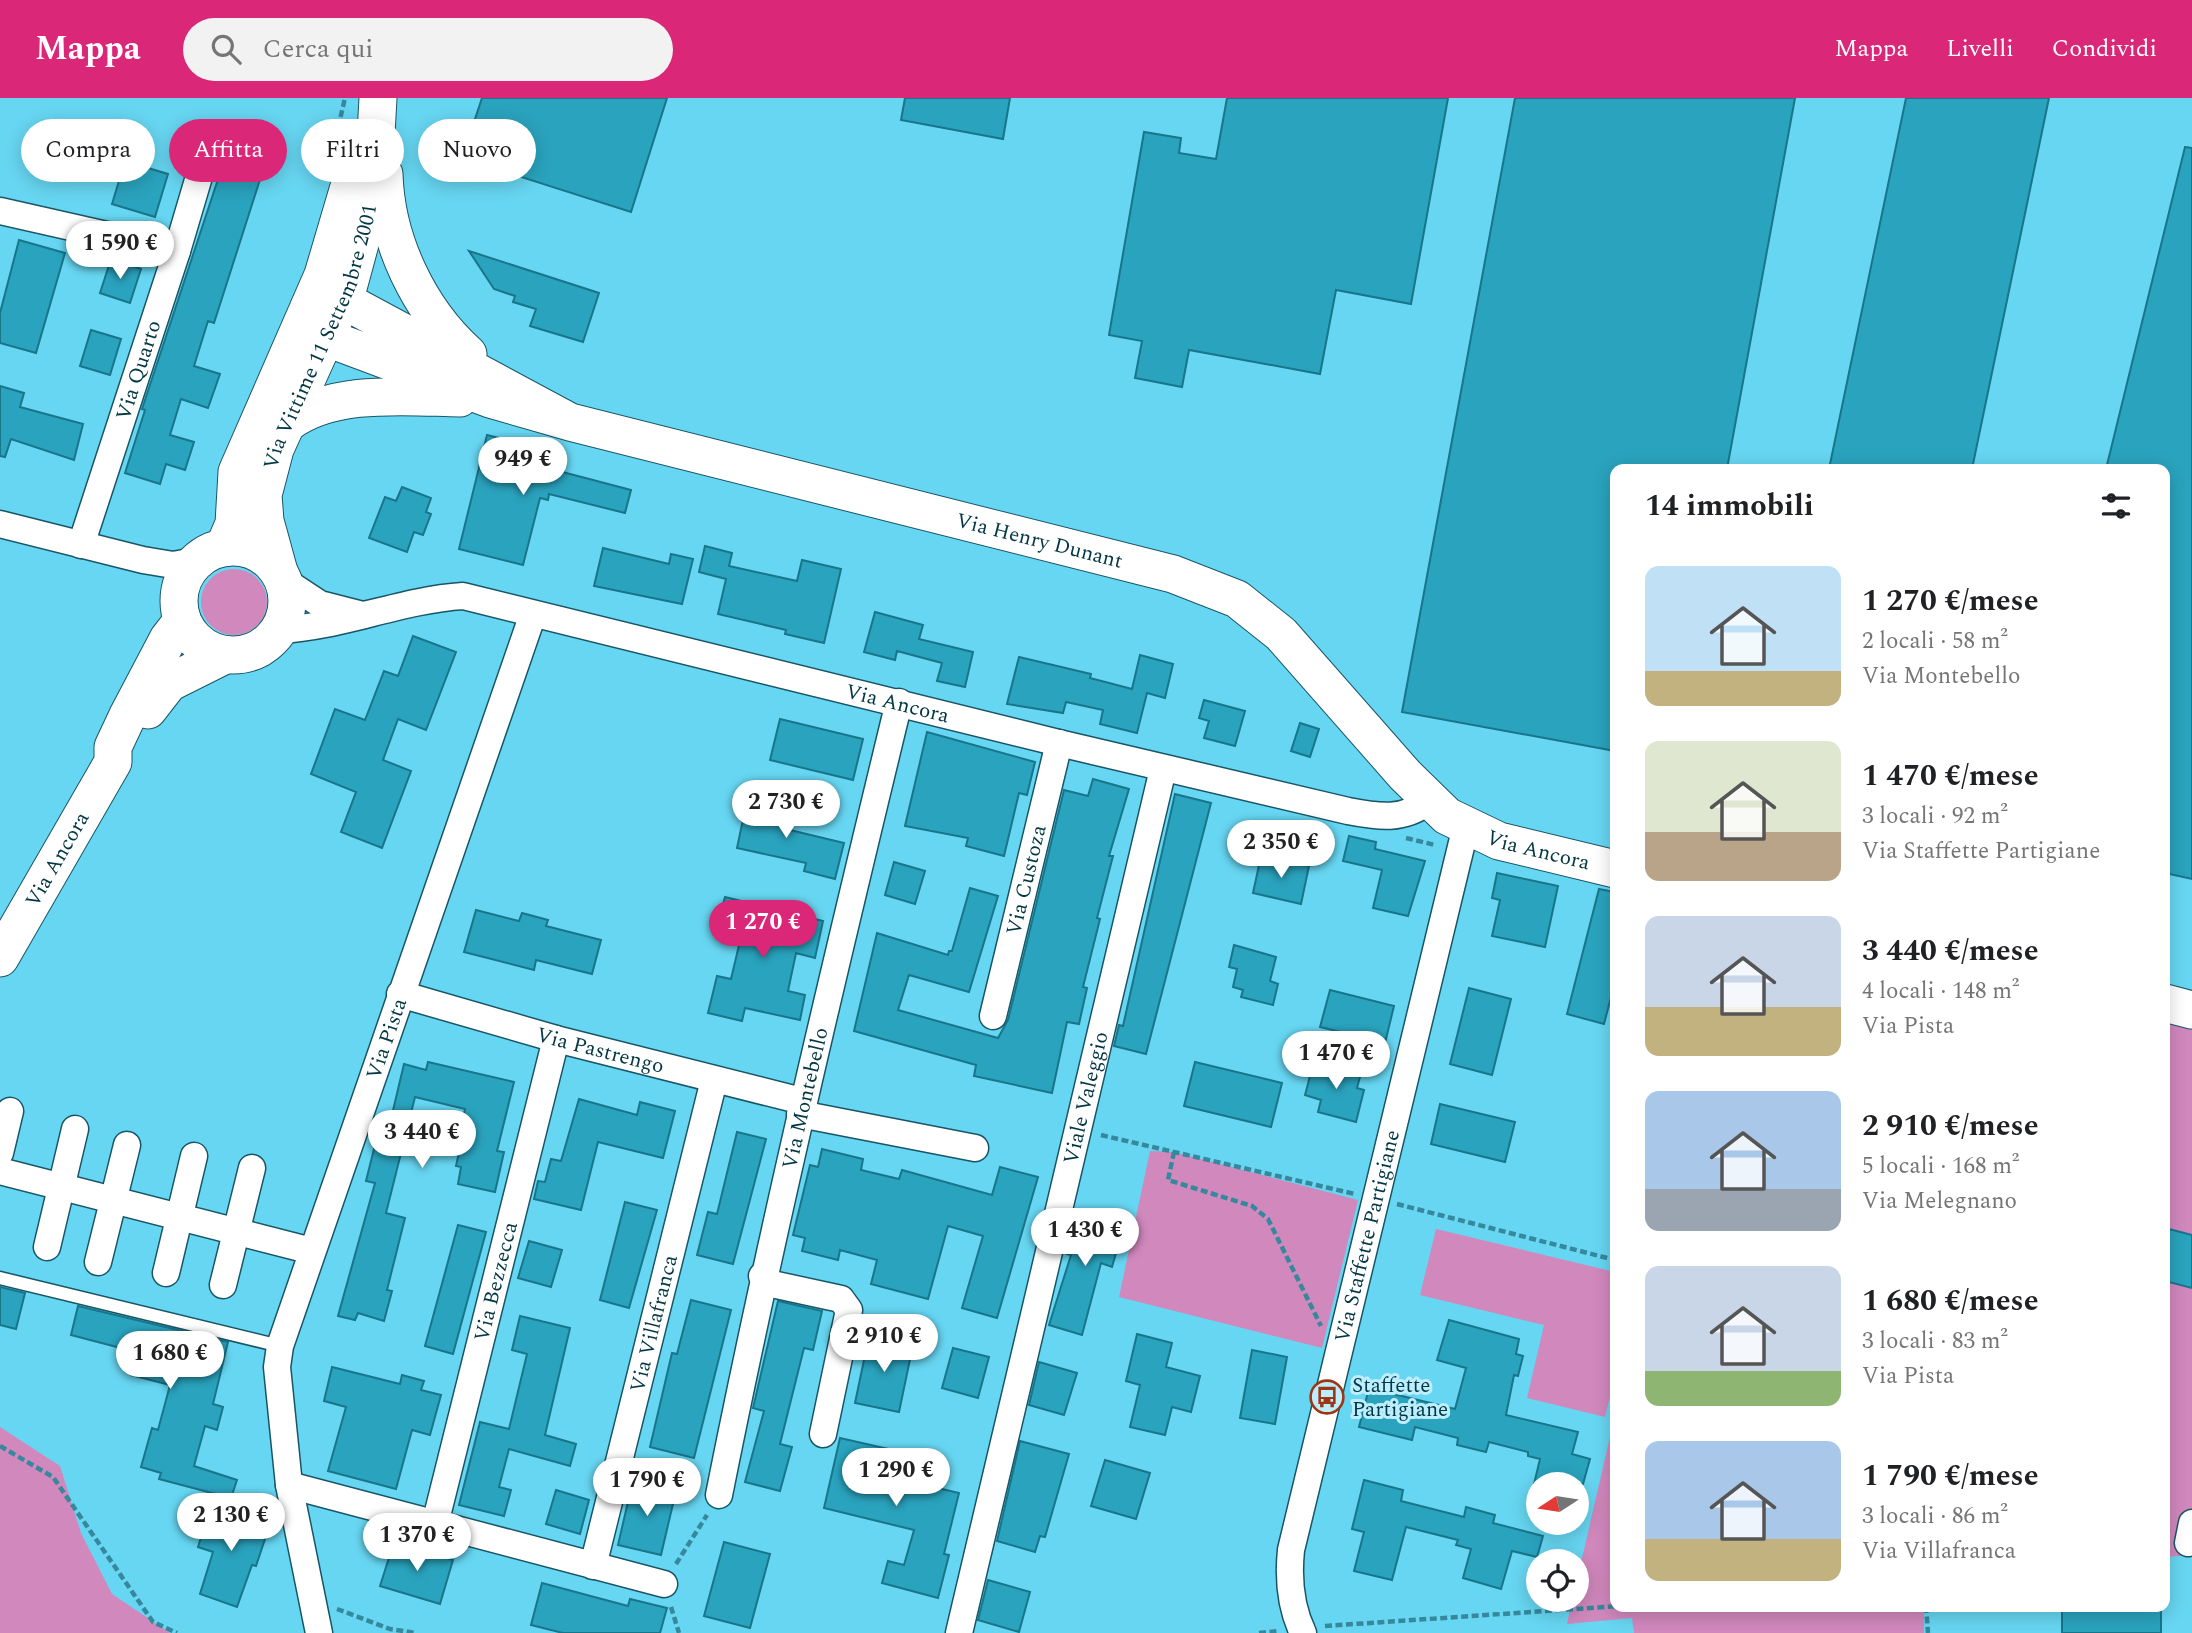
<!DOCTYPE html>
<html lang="it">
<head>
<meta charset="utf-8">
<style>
	body { margin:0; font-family:Spectral,serif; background:#f2f2f2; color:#202124; height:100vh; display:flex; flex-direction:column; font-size:26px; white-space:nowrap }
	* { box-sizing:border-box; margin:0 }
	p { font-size:23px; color:#757577 }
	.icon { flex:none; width:38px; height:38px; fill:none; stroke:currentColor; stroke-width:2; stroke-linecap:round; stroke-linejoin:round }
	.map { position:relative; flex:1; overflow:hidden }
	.details { position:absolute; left:1610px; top:366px; width:560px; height:1148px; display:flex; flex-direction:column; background:#fff; border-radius:14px; box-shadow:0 4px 18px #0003 }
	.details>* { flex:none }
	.banner { position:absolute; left:21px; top:21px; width:665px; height:63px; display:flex; gap:14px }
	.needle { width:46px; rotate:258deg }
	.fabs { position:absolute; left:1526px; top:1374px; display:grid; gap:14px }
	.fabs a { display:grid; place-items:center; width:63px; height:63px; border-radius:50%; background:#fff; box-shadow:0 4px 18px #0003; font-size:35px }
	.price { position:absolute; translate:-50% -60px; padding:0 16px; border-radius:24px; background:#fff; color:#222; font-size:23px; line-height:46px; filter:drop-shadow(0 2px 4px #0008) }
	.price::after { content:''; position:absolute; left:50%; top:42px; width:21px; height:16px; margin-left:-10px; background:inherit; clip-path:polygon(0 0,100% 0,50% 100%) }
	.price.active { background:#db2777; color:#fff }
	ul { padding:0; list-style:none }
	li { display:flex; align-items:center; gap:21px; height:175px; padding:0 35px }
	li span { display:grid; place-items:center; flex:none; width:196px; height:140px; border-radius:14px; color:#555 }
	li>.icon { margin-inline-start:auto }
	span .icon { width:84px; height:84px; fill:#fffc; stroke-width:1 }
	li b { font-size:30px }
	h2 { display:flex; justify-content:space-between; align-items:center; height:84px; padding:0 35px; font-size:30px }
	.pill { padding:0 24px; border-radius:32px; background:#fff; box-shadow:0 4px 18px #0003; font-size:24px; line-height:63px }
	.pill.active { background:#db2777; color:#fff }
	header { display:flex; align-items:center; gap:42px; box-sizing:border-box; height:98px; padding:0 35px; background:#db2777; color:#fff }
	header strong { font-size:33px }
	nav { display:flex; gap:38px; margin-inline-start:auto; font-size:24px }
	.search { width:490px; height:63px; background:#f2f2f2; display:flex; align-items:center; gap:18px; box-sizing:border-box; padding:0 24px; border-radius:38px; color:#757577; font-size:26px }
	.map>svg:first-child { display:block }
</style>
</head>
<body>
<header>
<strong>Mappa</strong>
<div class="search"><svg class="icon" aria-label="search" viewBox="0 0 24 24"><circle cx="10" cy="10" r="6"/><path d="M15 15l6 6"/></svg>Cerca qui</div>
<nav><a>Mappa</a><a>Livelli</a><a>Condividi</a></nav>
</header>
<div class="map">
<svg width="2192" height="1535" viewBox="0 0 2192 1535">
	<rect width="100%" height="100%" fill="#67d6f2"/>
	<path fill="#d188bd" d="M201 504a33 33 0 1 1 66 0a33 33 0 1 1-66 0Z
		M 2165,901 L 2192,908 L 2192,1447 L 2190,1457 L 2165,1459 Z
		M 1150,1053 L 1174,1054 L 1358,1102 L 1322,1250 L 1119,1199 Z
		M 1436,1131 L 1615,1174 L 1615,1277 L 1605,1319 L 1527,1300 L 1544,1227 L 1420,1197 Z
		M 1615,1317 L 1615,1508 L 1924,1509 L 1924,1535 L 1634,1535 L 1632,1520 L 1567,1526 L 1572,1502 L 1577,1502 L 1577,1482 Z
		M 0,1329 L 60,1368 L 81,1435 L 112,1496 L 170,1535 L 0,1535 Z"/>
	<path fill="#2aa3be" stroke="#19758a" stroke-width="2" d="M 482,0 L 667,0 L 631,114 L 462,60 Z
		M 905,0 L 1010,0 L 1003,41 L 901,22 Z
		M 1227,0 L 1448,0 L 1411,206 L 1336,192 L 1320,276 L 1189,252 L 1182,289 L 1135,280 L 1142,243 L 1109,237 L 1144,34 L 1181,40 L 1179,55 L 1216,61 Z
		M 1515,0 L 1795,0 L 1727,371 L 1615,371 L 1615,653 L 1402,614 Z
		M 1906,0 L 2049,0 L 1972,371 L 1829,371 Z
		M 2185,49 L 2192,50 L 2192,781 L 2165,775 L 2165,371 L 2106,371 Z
		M 227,54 L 265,66 L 214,225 L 208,223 L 194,268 L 220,276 L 208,310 L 181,301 L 170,337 L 194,344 L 185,372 L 166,366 L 160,386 L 125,375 L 145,312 L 142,311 Z
		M 125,63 L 168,76 L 155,119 L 112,106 Z
		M 19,142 L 65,155 L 36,255 L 0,245 L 0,215 Z
		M 469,153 L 599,195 L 583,244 L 530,228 L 536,211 L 513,204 L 515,198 L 494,191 Z
		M 111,161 L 141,171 L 130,205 L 100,195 Z
		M 91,232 L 121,241 L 110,277 L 80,268 Z
		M 0,288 L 24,295 L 20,309 L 83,326 L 74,362 L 11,341 L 5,359 L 0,358 Z
		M 487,337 L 560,355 L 555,372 L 631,392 L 625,415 L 549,396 L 548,402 L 540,400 L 523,467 L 459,451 Z
		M 402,389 L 431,400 L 426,414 L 431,416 L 423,437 L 414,434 L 407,454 L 369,440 L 385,399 L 396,403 Z
		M 705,448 L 732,455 L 729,468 L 797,483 L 802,462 L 841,471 L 824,545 L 785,536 L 786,532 L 718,516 L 726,481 L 699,474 Z
		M 603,450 L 669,466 L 671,456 L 693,461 L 682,506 L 594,488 Z
		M 875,514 L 923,527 L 919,541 L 973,554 L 965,589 L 937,583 L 942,565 L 897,553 L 895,562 L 864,554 Z
		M 413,538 L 456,554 L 426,632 L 398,621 L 383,662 L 411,673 L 382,750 L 341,734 L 356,694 L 311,676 L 335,611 L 365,622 L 384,573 L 398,578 Z
		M 1140,557 L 1173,566 L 1165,600 L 1147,595 L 1137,635 L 1100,626 L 1103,612 L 1066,604 L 1063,615 L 1007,606 L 1019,559 L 1091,576 L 1090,580 L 1132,591 Z
		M 1204,602 L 1245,613 L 1235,648 L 1204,640 L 1209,623 L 1199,620 Z
		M 780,621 L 863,641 L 853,682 L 770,662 Z
		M 1300,625 L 1319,631 L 1310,659 L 1291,653 Z
		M 927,634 L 1035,664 L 1027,697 L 1019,695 L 1004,758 L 966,748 L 968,740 L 905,728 Z
		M 1093,681 L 1129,691 L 1109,758 L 1113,758 L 1097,820 L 1100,821 L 1083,889 L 1087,890 L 1079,926 L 1067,924 L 1052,995 L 974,978 L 976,967 L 854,933 L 877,835 L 948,857 L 949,853 L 952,853 L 970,790 L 998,798 L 969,894 L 909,877 L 898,912 L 998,940 L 1008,922 L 1064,692 L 1088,698 Z
		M 749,693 L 775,700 L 768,723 L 791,729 L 790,732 L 844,745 L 835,781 L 804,773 L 806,765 L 737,750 Z
		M 1175,696 L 1211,705 L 1146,956 L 1114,948 L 1119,927 L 1123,928 Z
		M 1349,738 L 1376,744 L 1375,751 L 1425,763 L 1408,818 L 1373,810 L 1382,772 L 1343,763 Z
		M 1261,758 L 1309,768 L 1301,806 L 1253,795 Z
		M 894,764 L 925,773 L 915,806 L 885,797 Z
		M 1497,775 L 1558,788 L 1545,849 L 1492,838 L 1500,802 L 1492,800 Z
		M 1599,791 L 1615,794 L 1615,884 L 1604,926 L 1567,916 Z
		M 725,799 L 823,823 L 815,860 L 796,855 L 788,893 L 805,897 L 800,922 L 745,910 L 742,923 L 708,915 L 717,878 L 731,881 L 740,843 L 715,836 Z
		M 476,812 L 519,823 L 522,815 L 548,822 L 546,828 L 601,842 L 592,876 L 536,862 L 534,872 L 464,854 Z
		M 1234,847 L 1276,859 L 1270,883 L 1278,886 L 1273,907 L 1241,899 L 1243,892 L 1233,889 L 1237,871 L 1229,869 Z
		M 1469,890 L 1511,901 L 1492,977 L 1450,966 Z
		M 1330,892 L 1394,908 L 1385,945 L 1320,929 Z
		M 1314,963 L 1361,975 L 1357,990 L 1364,992 L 1356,1024 L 1318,1014 L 1321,1002 L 1305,997 Z
		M 428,964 L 514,984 L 497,1053 L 504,1054 L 495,1094 L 458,1086 L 461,1069 L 456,1068 L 466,1022 L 463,1021 L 465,1011 L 415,999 L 386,1115 L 405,1120 L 387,1192 L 392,1193 L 384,1223 L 358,1215 L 355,1222 L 338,1218 L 375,1085 L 366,1083 L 381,1023 L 390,1025 L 404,966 L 426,972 Z
		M 1195,964 L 1282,985 L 1271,1029 L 1184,1008 Z
		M 579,1001 L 637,1017 L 640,1004 L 675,1013 L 663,1060 L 598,1044 L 581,1112 L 534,1101 L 538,1083 L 545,1084 L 551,1061 L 561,1063 Z
		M 1440,1006 L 1515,1024 L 1505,1064 L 1431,1046 Z
		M 737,1034 L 766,1041 L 733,1166 L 697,1157 L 708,1114 L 717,1116 Z
		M 822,1051 L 863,1061 L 861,1072 L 899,1081 L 902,1072 L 992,1097 L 1000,1069 L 1038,1079 L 997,1220 L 962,1210 L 983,1138 L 948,1128 L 928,1201 L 871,1186 L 877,1162 L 840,1152 L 838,1162 L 802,1153 L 805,1140 L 793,1137 L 810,1067 L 818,1069 Z
		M 625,1104 L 657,1112 L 629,1210 L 600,1202 Z
		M 1080,1111 L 1125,1124 L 1112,1169 L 1101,1165 L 1082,1237 L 1049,1227 L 1071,1157 L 1067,1156 Z
		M 458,1127 L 486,1134 L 453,1256 L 425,1248 Z
		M 2169,1131 L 2192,1137 L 2192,1190 L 2165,1183 L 2165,1149 Z
		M 529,1143 L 562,1152 L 551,1189 L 518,1180 Z
		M 0,1189 L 25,1195 L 16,1231 L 0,1227 Z
		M 691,1202 L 731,1212 L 694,1360 L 650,1349 L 672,1255 L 677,1256 Z
		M 778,1203 L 822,1213 L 813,1252 L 804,1250 L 780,1346 L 792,1349 L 780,1393 L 745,1384 L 764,1313 L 753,1310 Z
		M 78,1208 L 228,1244 L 213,1306 L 223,1309 L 217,1332 L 205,1328 L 194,1368 L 237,1382 L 231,1400 L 159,1381 L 161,1375 L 141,1369 L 152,1330 L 158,1332 L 170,1287 L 131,1277 L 136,1254 L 71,1237 Z
		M 520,1218 L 570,1230 L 545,1337 L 576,1346 L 570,1368 L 509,1351 L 499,1389 L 511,1392 L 504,1418 L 459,1407 L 480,1324 L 509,1331 L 527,1256 L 512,1252 Z
		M 1449,1222 L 1519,1241 L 1516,1256 L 1523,1258 L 1518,1278 L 1514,1277 L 1506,1317 L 1578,1334 L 1572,1356 L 1590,1361 L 1583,1386 L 1534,1386 L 1540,1361 L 1528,1358 L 1528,1354 L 1489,1344 L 1486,1354 L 1457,1347 L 1458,1340 L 1415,1329 L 1412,1342 L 1359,1329 L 1369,1290 L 1455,1311 L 1466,1270 L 1437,1262 Z
		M 1137,1236 L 1172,1245 L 1166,1269 L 1200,1278 L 1191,1314 L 1172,1309 L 1165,1337 L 1130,1329 L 1140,1287 L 1126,1283 Z
		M 869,1238 L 913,1247 L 899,1314 L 855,1305 Z
		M 953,1250 L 989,1259 L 978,1300 L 942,1290 Z
		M 1252,1252 L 1287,1259 L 1275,1326 L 1240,1320 Z
		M 1039,1264 L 1077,1275 L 1064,1317 L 1029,1307 Z
		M 332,1269 L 400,1286 L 402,1277 L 424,1283 L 421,1292 L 441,1297 L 430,1337 L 412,1332 L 396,1391 L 328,1373 L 346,1309 L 324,1303 Z
		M 840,1340 L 928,1360 L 921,1386 L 959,1395 L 944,1456 L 949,1457 L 938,1500 L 882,1485 L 888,1463 L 904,1467 L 914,1432 L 824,1410 Z
		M 1020,1343 L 1069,1356 L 1045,1439 L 1040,1438 L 1035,1454 L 997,1443 Z
		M 1105,1362 L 1150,1375 L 1136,1421 L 1091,1408 Z
		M 633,1382 L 676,1393 L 661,1457 L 618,1447 Z
		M 1364,1382 L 1403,1392 L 1401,1403 L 1464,1419 L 1466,1409 L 1495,1417 L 1493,1425 L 1543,1438 L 1537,1459 L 1512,1453 L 1501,1491 L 1463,1480 L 1471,1451 L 1456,1447 L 1458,1442 L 1406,1429 L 1392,1482 L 1354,1473 L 1364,1434 L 1352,1431 Z
		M 556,1392 L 589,1402 L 580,1436 L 546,1426 Z
		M 211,1407 L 270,1426 L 256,1468 L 252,1467 L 237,1509 L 200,1496 L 213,1454 L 198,1449 Z
		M 394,1444 L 453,1462 L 440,1506 L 380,1488 Z
		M 724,1444 L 770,1456 L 750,1530 L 704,1518 Z
		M 988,1482 L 1030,1494 L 1019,1534 L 978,1522 Z
		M 542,1485 L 628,1508 L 630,1501 L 667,1510 L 660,1535 L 563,1535 L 531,1527 Z
		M 2062,1508 L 2161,1508 L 2161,1535 L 2062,1535 Z"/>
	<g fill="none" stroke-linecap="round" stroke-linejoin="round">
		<defs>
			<path id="service" d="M 0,1180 L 280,1248"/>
			<g id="minor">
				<path d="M 0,113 L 177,153"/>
				<path d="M 0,426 L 143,462 L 173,467 L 195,463"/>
				<path id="s1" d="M 81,447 L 177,153 L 206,55"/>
				<path d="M 282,481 L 320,506 L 363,517"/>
				<path id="s2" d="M 279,532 C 342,529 400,502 463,498 L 1059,645 L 1348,713 C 1379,719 1403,723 1429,703"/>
				<path id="s3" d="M 400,896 L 556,941 L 802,1003"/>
				<path id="s4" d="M 993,918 L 1059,645"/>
				<path d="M 800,1016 L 975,1050"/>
				<path d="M 0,1055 L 10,1013"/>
				<path d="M 0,1073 L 312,1153"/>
				<path d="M 47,1149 L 75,1031"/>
				<path d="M 98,1164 L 127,1047"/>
				<path d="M 166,1175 L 194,1058"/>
				<path d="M 762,1178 L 772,1186 L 841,1201 L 849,1212 L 823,1336"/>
				<path d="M 223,1187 L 252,1070"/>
				<path d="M 289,1387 L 664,1486"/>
				<path id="s5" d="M 719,1397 C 772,1131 835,868 899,604"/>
				<path id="s6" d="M 435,1426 L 556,941"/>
				<path d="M 2188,1445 L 2192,1425"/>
				<path id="s7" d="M 593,1468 L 714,982"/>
				<path id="s8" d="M 319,1535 L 289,1387 L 277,1269 L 280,1248 L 533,516"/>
				<path id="s9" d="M 959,1535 L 1163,671"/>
				<path id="s10" d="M 1303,1535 C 1290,1508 1288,1481 1291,1452 L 1466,728"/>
			</g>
			<g id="secondary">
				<path d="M 384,76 C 386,143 419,212 468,256"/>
				<path id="s11" d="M 570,324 L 343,202 L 310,208 L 327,240 L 490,301 L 570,324 L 1173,476 L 1237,501 L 1281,536 L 1405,677 L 1447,718 L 1499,743 L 1615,771"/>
				<path d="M 288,325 C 333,291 406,299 460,300"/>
				<circle cx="233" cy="503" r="54"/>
				<path d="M 224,449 L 234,426 L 237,374 L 323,177 L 351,82"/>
				<path id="s12" d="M 279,474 L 265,423 L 263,397 L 275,351 L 348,190 L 368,116 L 374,73 L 378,0"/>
				<path d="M 148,612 L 169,585 L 225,557"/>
				<path id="s13" d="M 0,860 L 113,664 L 113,649 L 128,617 L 168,541 L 182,523"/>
				<path d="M 2165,905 L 2192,912"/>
			</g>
		</defs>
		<use href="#service" stroke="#195665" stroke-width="15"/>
		<use href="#minor" stroke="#195665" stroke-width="29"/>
		<use href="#secondary" stroke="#195665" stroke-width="39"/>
		<path stroke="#36889c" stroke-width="4.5" stroke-dasharray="7 3.5" stroke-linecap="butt" d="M 331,60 L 345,0
			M 1406,740 L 1435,747
			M 1101,1037 L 1355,1096
			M 1174,1054 L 1168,1082 L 1252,1108 L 1268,1121 L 1321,1228
			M 1397,1106 L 1615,1162
			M 0,1348 L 53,1379 L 153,1524 L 177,1535
			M 676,1466 L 707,1417
			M 1926,1508 L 1928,1535
			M 671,1509 L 679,1535
			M 337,1511 L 390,1531 L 416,1535
			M 1325,1528 L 1619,1508
			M 1259,1535 L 1279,1533"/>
		<use href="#service" stroke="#fff" stroke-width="12"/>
		<use href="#minor" stroke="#fff" stroke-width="26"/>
		<use href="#secondary" stroke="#fff" stroke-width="37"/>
	</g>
	<defs>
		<symbol id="bus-ring" viewBox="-11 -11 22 22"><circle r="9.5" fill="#bdeefd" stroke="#9d3614" stroke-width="1.5"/><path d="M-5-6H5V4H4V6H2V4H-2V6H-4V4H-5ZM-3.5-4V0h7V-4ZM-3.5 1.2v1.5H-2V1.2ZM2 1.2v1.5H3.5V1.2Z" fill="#9d3614"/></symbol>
	</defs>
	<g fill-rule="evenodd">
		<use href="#bus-ring" x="1308" y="1280" width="38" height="38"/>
	</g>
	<g text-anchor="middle" stroke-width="6" stroke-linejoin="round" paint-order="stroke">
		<g font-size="21" fill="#033743" stroke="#bdeefd">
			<text dy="7" stroke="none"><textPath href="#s12" startOffset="248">Via Vittime 11 Settembre 2001</textPath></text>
			<text dy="7" stroke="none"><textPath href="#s1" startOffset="184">Via Quarto</textPath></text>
			<text dy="7" stroke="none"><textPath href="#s11" startOffset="1069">Via Henry Dunant</textPath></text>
			<text dy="7" stroke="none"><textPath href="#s2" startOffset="635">Via Ancora</textPath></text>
			<text dy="7" stroke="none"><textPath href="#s11" startOffset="1676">Via Ancora</textPath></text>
			<text dy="7" stroke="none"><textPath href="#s13" startOffset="114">Via Ancora</textPath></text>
			<text dy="7" stroke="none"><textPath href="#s4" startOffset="140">Via Custoza</textPath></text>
			<text dy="7" stroke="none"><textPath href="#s8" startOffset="616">Via Pista</textPath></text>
			<text dy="7" stroke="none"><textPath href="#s3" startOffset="208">Via Pastrengo</textPath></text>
			<text dy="7" stroke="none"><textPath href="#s5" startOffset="406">Via Montebello</textPath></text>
			<text dy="7" stroke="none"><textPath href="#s9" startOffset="550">Viale Valeggio</textPath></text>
			<text dy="7" stroke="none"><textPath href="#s10" startOffset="408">Via Staffette Partigiane</textPath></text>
			<text dy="7" stroke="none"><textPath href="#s6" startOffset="250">Via Bezzecca</textPath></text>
			<text dy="7" stroke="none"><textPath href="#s7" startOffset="250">Via Villafranca</textPath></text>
		</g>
		<g font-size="21" fill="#033743" stroke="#bdeefd" text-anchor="start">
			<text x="1352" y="1294">Staffette<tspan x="1352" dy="24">Partigiane</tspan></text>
		</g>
	</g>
</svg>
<div class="fabs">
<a><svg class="needle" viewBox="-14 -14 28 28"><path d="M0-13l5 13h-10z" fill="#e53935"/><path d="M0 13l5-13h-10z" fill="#757577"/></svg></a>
<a><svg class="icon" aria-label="locate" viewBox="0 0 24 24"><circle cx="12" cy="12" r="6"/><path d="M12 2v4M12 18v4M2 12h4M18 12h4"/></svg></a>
</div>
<b class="price" style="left:120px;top:183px">1 590 €</b>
<b class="price" style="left:523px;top:399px">949 €</b>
<b class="price" style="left:786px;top:742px">2 730 €</b>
<b class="price" style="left:1281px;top:782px">2 350 €</b>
<b class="price active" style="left:763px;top:862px">1 270 €</b>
<b class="price" style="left:1336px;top:993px">1 470 €</b>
<b class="price" style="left:422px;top:1072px">3 440 €</b>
<b class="price" style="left:1085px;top:1170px">1 430 €</b>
<b class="price" style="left:884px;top:1276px">2 910 €</b>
<b class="price" style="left:170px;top:1293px">1 680 €</b>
<b class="price" style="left:896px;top:1410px">1 290 €</b>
<b class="price" style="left:647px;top:1420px">1 790 €</b>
<b class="price" style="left:231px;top:1455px">2 130 €</b>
<b class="price" style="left:417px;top:1475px">1 370 €</b>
<div class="banner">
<a class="pill">Compra</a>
<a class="pill active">Affitta</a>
<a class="pill">Filtri</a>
<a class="pill">Nuovo</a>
</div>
<section class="details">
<h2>14 immobili<svg class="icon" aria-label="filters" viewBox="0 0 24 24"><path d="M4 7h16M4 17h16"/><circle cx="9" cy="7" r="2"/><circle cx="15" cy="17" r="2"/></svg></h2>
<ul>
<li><span style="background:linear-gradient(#bfe0f5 75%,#c2b280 0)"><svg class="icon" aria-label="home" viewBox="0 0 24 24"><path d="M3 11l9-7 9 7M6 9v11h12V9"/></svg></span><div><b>1 270 €/mese</b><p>2 locali · 58 m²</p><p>Via Montebello</p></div></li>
<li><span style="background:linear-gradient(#dfe7d0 65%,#b9a48a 0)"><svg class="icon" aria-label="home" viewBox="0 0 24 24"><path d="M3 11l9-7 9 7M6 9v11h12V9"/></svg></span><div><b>1 470 €/mese</b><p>3 locali · 92 m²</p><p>Via Staffette Partigiane</p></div></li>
<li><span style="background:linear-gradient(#c9d6e8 65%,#c2b280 0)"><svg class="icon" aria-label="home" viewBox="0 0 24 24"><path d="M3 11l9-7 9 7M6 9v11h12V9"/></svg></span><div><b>3 440 €/mese</b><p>4 locali · 148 m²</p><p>Via Pista</p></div></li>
<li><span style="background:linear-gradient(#a9c7e8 70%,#9aa5b1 0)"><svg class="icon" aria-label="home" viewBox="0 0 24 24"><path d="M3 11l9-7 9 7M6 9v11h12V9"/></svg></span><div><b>2 910 €/mese</b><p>5 locali · 168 m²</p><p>Via Melegnano</p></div></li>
<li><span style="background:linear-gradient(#c9d6e8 75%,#8fb573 0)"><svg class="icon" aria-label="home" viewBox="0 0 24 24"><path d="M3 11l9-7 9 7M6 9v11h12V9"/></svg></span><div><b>1 680 €/mese</b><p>3 locali · 83 m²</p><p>Via Pista</p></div></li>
<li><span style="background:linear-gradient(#a9c7e8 70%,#c2b280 0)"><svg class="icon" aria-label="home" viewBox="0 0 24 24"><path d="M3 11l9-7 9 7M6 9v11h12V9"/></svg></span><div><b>1 790 €/mese</b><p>3 locali · 86 m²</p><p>Via Villafranca</p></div></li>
</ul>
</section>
</div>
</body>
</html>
